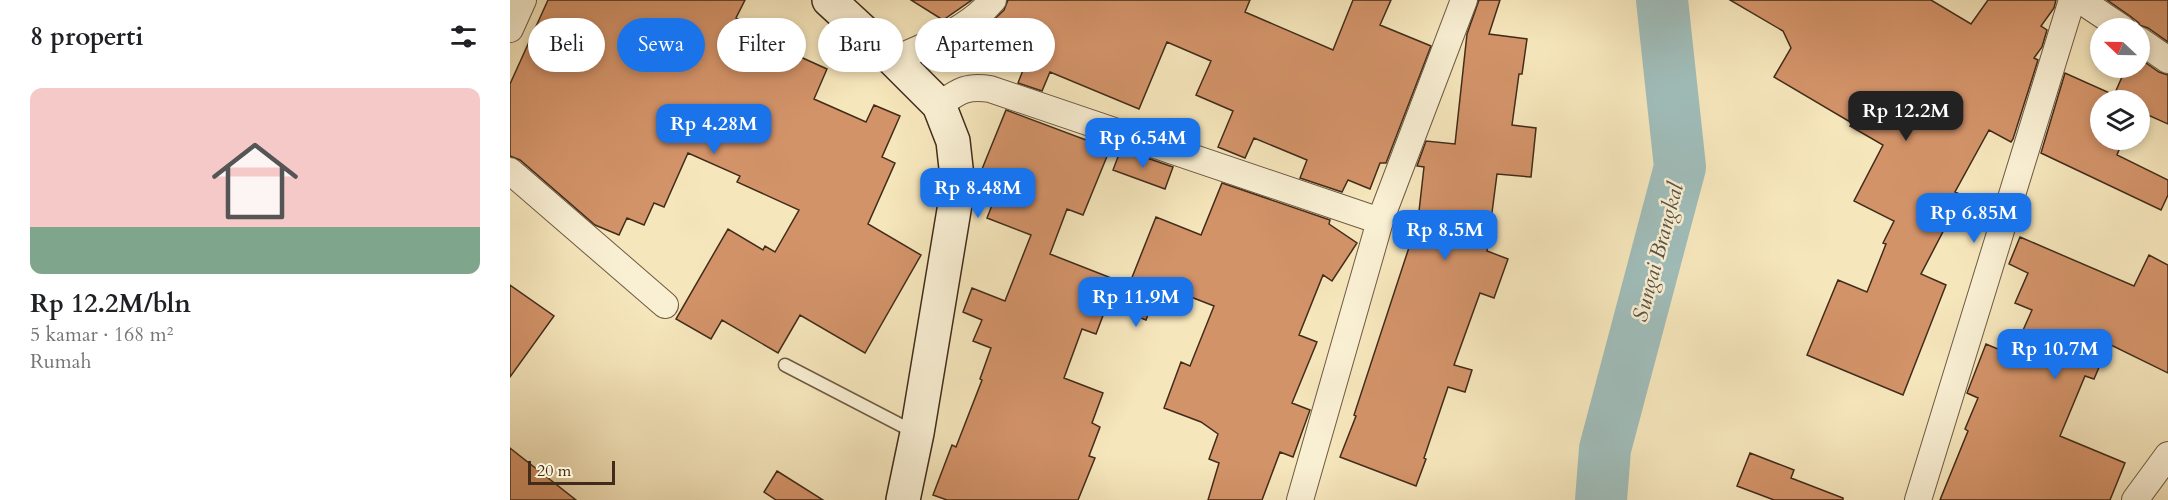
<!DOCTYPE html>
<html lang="id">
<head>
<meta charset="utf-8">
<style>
	body { margin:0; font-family:Cardo,serif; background:#f2f2f2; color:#202124; height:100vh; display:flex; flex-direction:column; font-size:22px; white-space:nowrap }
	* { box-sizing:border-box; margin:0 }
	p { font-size:20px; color:#757577 }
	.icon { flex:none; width:33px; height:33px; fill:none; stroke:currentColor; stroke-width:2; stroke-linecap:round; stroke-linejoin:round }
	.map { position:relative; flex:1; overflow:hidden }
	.details { display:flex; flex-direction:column; background:#fff; width:510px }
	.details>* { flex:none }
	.hud { position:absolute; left:18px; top:18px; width:570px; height:54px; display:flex; gap:12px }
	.needle { width:39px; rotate:292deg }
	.controls { position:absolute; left:1580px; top:18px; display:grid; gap:12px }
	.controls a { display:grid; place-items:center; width:60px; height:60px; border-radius:50%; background:#fff; box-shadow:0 3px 9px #0003; font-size:30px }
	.scale { position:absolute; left:18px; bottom:15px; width:87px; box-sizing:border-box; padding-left:6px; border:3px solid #412c1b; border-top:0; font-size:16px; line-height:21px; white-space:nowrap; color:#412c1b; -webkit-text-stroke:4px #f9efd3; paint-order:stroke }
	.price { position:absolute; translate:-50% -51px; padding:0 14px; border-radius:12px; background:#1a73e8; color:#fff; font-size:20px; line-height:39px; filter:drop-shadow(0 2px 3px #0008) }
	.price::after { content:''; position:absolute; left:50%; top:36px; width:18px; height:14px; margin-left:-9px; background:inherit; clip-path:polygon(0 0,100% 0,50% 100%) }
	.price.selected { background:#222; color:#fff }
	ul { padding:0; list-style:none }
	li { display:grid; align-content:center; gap:12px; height:318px; padding:0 30px }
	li+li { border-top:2px solid #e0e0e0 }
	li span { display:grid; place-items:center; height:186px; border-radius:12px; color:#555 }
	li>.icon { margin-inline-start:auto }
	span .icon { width:108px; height:108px; fill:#fffc; stroke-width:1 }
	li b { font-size:26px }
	h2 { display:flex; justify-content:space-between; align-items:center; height:72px; padding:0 30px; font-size:26px }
	.pill { padding:0 21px; border-radius:27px; background:#fff; box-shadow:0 3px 9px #0003; font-size:21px; line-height:54px }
	.pill.selected { background:#1a73e8; color:#fff }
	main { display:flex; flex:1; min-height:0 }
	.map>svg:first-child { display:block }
</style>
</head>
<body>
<main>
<section class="details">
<h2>8 properti<svg class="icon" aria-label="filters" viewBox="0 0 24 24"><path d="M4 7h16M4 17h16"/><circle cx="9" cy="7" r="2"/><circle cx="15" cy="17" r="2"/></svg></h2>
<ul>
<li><span style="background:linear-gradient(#f6c9c9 75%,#7fa58c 0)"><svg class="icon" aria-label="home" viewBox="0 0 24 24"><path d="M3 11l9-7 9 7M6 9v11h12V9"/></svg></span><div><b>Rp 12.2M/bln</b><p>5 kamar · 168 m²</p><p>Rumah</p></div></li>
</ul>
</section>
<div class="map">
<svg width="1658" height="500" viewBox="0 0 1658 500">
	<rect width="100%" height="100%" fill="#f6e6bc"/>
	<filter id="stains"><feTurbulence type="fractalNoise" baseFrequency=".00333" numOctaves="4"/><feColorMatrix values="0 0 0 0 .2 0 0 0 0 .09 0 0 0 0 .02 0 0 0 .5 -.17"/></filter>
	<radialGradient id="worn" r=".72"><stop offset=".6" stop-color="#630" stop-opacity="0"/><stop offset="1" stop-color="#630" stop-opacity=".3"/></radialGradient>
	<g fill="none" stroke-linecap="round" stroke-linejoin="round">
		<path stroke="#a0bdba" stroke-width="52" d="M 1091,500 L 1095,449 L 1170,167 L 1152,0"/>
	</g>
	<path fill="#d39369" stroke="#412c1b" stroke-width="1.5" d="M 38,0 L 235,0 L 226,18 L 267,37 L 264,45 L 317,69 L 304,99 L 356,122 L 364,105 L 390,116 L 372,157 L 385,163 L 358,224 L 411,255 L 355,353 L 290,315 L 268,353 L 212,320 L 201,339 L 166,319 L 218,229 L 253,250 L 255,246 L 265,252 L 289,210 L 227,182 L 230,176 L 178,153 L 154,207 L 144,203 L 134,225 L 117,218 L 109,235 L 85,225 L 10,160 L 0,156 L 0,84 Z
		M 401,0 L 462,0 L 433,20 Z
		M 498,0 L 740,0 L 735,12 L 823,50 L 843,0 L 881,0 L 870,25 L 921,46 L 876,163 L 870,163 L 860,189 L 838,180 L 832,192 L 790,178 L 797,160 L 744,138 L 735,158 L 708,147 L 723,111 L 686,95 L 701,61 L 657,42 L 629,109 L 540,72 L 532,91 L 508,83 L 522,47 L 476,27 L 494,10 Z
		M 969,0 L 990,0 L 979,34 L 1017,39 L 1012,74 L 1009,74 L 1002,125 L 1026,128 L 1021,177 L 987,174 L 977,251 L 998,259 L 984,298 L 970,293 L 944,365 L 962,370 L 955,392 L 938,387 L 914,458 L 916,459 L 906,486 L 830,457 L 846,416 L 844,415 L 908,220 L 914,167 L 907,166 L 916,141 L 945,144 L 957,34 Z
		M 1220,0 L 1421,0 L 1461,24 L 1478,0 L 1546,0 L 1544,8 L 1531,26 L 1537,30 L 1532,47 L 1524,58 L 1528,60 L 1503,139 L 1501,142 L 1479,130 L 1445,192 L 1452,195 L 1411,274 L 1436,285 L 1393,395 L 1297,355 L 1328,280 L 1357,292 L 1376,244 L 1373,243 L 1384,221 L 1344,201 L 1373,145 L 1340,126 L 1342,123 L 1264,77 L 1281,48 L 1273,31 Z
		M 1597,0 L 1658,0 L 1658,42 L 1638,28 L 1629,25 L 1629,23 L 1620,16 Z
		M 1629,58 L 1649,72 L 1658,75 L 1658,124 L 1629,111 L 1629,100 L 1590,100 L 1590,140 L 1613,140 L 1607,155 L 1658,180 L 1658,195 L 1651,210 L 1531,153 L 1555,73 L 1604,95 L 1616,68 L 1629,68 Z
		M 496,110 L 600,149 L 573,215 L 557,209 L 540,254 L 619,285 L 646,217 L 691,235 L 712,183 L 820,220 L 819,224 L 847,243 L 822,281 L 813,275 L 789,335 L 807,342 L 782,403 L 800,410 L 783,457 L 770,452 L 752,500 L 698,500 L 709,463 L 699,459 L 708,434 L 691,422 L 654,408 L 671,362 L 680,366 L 704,306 L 663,290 L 662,293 L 648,288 L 636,320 L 597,305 L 586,334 L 572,329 L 554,378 L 593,393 L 582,423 L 590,427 L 579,456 L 585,458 L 568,500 L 437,500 L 423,495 L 442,445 L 446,447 L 472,380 L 470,379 L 481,348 L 463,341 L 472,320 L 453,312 L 462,288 L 495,301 L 521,235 L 477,218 L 491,182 L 470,174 Z
		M 611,149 L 663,167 L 655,189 L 603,170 Z
		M 1510,237 L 1624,286 L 1639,255 L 1658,265 L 1658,373 L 1599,344 L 1584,379 L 1575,376 L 1550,436 L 1615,463 L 1600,500 L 1430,500 L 1458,431 L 1455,429 L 1468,398 L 1457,393 L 1476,344 L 1502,355 L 1522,310 L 1505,303 L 1518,273 L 1499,264 Z
		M 0,285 L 44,316 L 0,377 Z
		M 0,448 L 66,500 L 0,500 Z
		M 1240,453 L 1284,470 L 1281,478 L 1333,498 L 1333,500 L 1264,500 L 1227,486 Z
		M 267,471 L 313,500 L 266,500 L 254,492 Z"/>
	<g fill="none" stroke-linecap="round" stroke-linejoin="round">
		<defs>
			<path id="service" d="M 275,365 L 406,433"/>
			<path id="minor" d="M 1570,0 L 1612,28
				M 0,29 L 13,0
				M 1629,40 L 1658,60
				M 384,60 C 418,44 458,30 483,0
				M 429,105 C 448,92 456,85 480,89 L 870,221
				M 0,171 L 155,305
				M 790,500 L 870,221 L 954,0
				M 1408,500 L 1562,0
				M 1625,500 L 1658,455"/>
			<path id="secondary" d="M 319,0 L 384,60 L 429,105 L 443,141 L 448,186 L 407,433 L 393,500"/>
		</defs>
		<use href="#service" stroke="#6e5a43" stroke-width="15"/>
		<use href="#minor" stroke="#6e5a43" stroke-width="28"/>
		<use href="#secondary" stroke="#412c1b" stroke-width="36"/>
		<use href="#service" stroke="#f9efd3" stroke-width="12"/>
		<use href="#minor" stroke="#f9efd3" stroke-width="26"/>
		<use href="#secondary" stroke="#f9efd3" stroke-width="33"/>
	</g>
	<g text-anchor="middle" stroke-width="5" stroke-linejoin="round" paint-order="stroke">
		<g font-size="22" font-style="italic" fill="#595043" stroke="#f9efd3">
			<text transform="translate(1147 252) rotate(-75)" y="8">Sungai Brangkal</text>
		</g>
	</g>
	<rect width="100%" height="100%" filter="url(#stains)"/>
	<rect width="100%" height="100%" fill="url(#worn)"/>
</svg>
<div class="controls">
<a><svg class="needle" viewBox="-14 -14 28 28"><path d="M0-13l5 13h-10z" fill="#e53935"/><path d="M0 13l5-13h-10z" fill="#757577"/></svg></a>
<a><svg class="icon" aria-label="layers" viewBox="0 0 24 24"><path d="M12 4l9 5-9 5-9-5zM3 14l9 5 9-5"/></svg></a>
</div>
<div class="scale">20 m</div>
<b class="price selected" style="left:1396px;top:142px">Rp 12.2M</b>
<b class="price" style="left:204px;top:155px">Rp 4.28M</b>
<b class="price" style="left:633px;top:169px">Rp 6.54M</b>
<b class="price" style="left:468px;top:219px">Rp 8.48M</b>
<b class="price" style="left:1464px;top:244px">Rp 6.85M</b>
<b class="price" style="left:935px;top:261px">Rp 8.5M</b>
<b class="price" style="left:626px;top:328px">Rp 11.9M</b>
<b class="price" style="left:1545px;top:380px">Rp 10.7M</b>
<div class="hud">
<a class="pill">Beli</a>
<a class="pill selected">Sewa</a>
<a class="pill">Filter</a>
<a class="pill">Baru</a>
<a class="pill">Apartemen</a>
</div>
</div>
</main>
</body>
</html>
